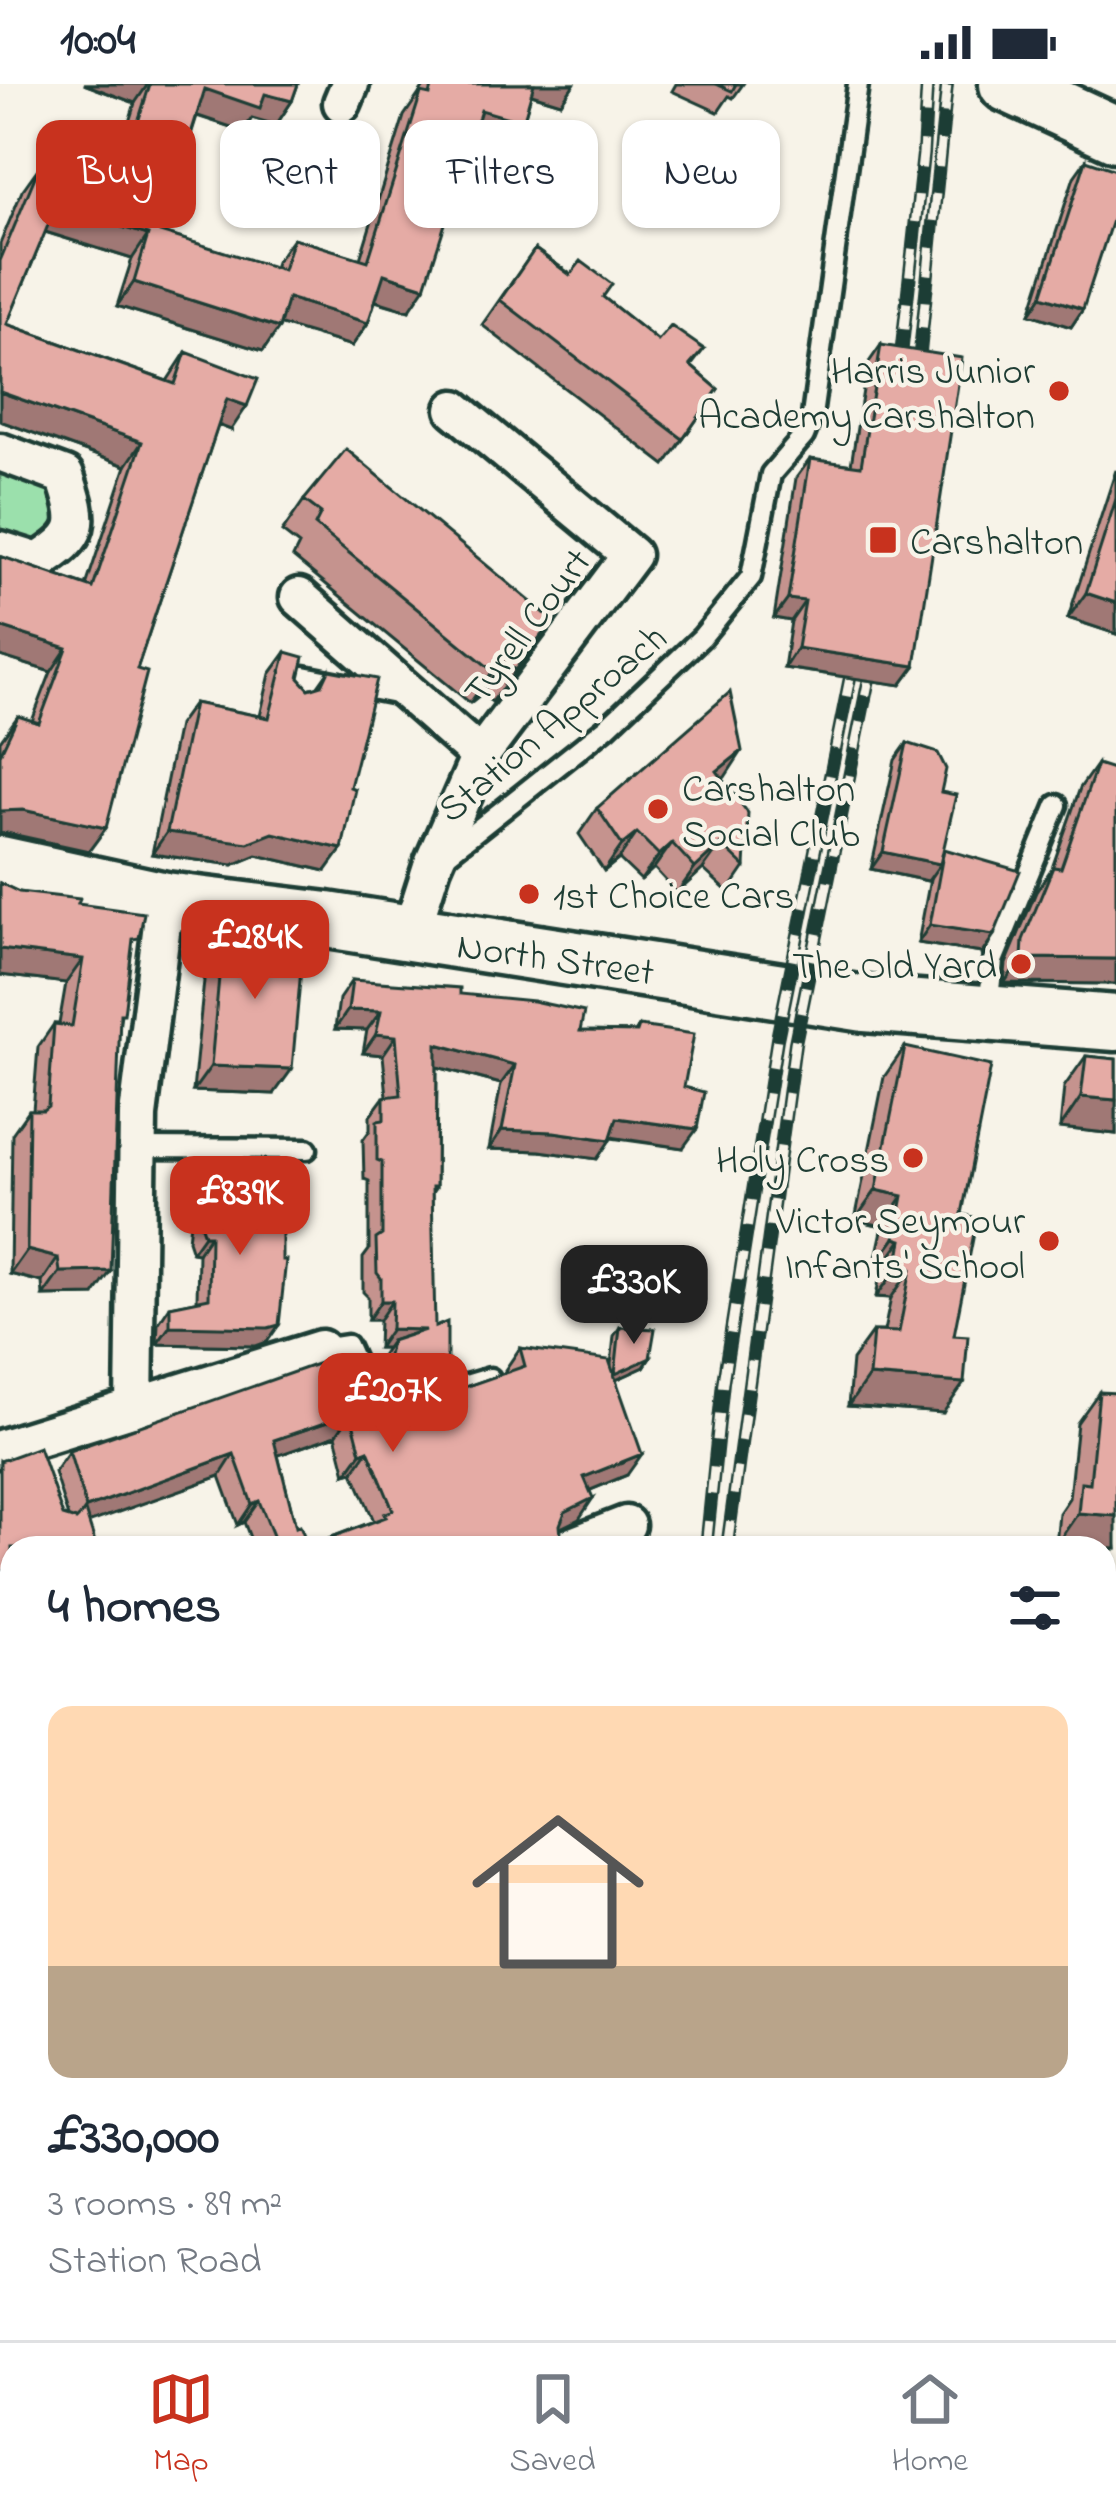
<!DOCTYPE html>
<html lang="en">
<head>
<meta charset="utf-8">
<style>
	body { margin:0; font-family:"Indie Flower",sans-serif; background:#f2f2f3; color:#1f2937; height:100vh; display:flex; flex-direction:column; font-size:45px; white-space:nowrap }
	* { box-sizing:border-box; margin:0 }
	p { font-size:39px; color:#747a83 }
	.icon { flex:none; width:66px; height:66px; fill:none; stroke:currentColor; stroke-width:2; stroke-linecap:round; stroke-linejoin:round }
	.map { position:relative; flex:1; overflow:hidden }
	.details { position:absolute; left:0px; top:1452px; width:1116px; height:804px; display:flex; flex-direction:column; background:#fff; border-radius:36px 36px 0 0; box-shadow:0 3px 9px #0004 }
	.details>* { flex:none }
	.top-card { position:absolute; left:36px; top:36px; width:1044px; height:108px; display:flex; gap:24px }
	.price { position:absolute; translate:-50% -102px; padding:0 27px; border-radius:24px; background:#c8321e; color:#fff; font-size:39px; line-height:78px; filter:drop-shadow(0 3px 6px #0008) }
	.price::after { content:''; position:absolute; left:50%; top:72px; width:36px; height:27px; margin-left:-18px; background:inherit; clip-path:polygon(0 0,100% 0,50% 100%) }
	.price.selected { background:#222; color:#fff }
	ul { padding:0; list-style:none }
	li { display:grid; align-content:center; gap:24px; height:636px; padding:0 48px }
	li span { display:grid; place-items:center; height:372px; border-radius:24px; color:#555 }
	li>.icon { margin-inline-start:auto }
	span .icon { width:216px; height:216px; fill:#fffc; stroke-width:1 }
	li b { font-size:51px }
	h2 { display:flex; justify-content:space-between; align-items:center; height:144px; padding:0 48px; font-size:51px }
	.chip { padding:0 42px; border-radius:24px; background:#fff; box-shadow:0 3px 9px #0004; font-size:42px; line-height:108px }
	.chip.selected { background:#c8321e; color:#fff }
	.status { display:flex; justify-content:space-between; align-items:center; height:84px; padding:0 60px; background:#fff; direction:ltr }
	.status svg { height:33px; fill:currentColor }
	.tab-bar { display:flex; justify-content:space-around; align-items:center; height:168px; border-top:3px solid #e0e1e3; background:#fff; font-size:33px; color:#747a83 }
	.tab-bar a { display:grid; justify-items:center; gap:6px }
	.tab-bar .selected { color:#c8321e }
	.map>svg:first-child { display:block }
</style>
</head>
<body>
<div class="status"><b>10:04</b><svg viewBox="0 0 49 12"><path d="M0 12V9h3v3zM5 12V6h3v6zM10 12V3h3v9zM15 12V0h3v12zM26 1h20v11H26zM47 4h2v5h-2z"/></svg></div>
<div class="map">
<svg width="1116" height="2256" viewBox="0 0 1116 2256">
	<rect width="100%" height="100%" fill="#f7f3e8"/>
	<filter id="ink" filterUnits="userSpaceOnUse"><feTurbulence type="fractalNoise" baseFrequency=".00833" numOctaves="2"/><feDisplacementMap in="SourceGraphic" scale="24" xChannelSelector="R" yChannelSelector="G"/><feConvolveMatrix kernelMatrix="1 2 1 2 8 2 1 2 1" color-interpolation-filters="sRGB"/></filter>
	<g filter="url(#ink)">
		<path fill="#9be0ac" stroke="#5d8e70" stroke-width="3" d="M 0,381 L 61,405 L 69,429 L 34,465 L 0,455 Z"/>
		<g fill="none" stroke-linecap="round" stroke-linejoin="round">
			<defs>
				<path id="service" d="M 297,614 L 304,592 L 401,611
					M 447,770 L 607,643 L 702,553 L 751,493 L 771,390 L 804,352 L 812,332 L 858,0
					M 988,925 L 993,877 L 1057,721
					M 138,1064 L 307,1065
					M 321,1265 L 347,1261 L 362,1294
					M 426,1313 L 490,1294"/>
				<path id="minor" d="M 342,19 L 350,0
					M 0,368 L 65,392 C 81,440 83,450 38,478 L 0,466
					M 299,513 L 480,672
					M 410,851 L 432,782 L 480,672 L 631,471 L 455,325
					M 134,1324 L 138,1032 L 165,816
					M 0,1365 L 321,1265
					M 567,1464 L 626,1441
					M 0,1861 L 12,1892
					M 1104,2177 L 1116,2176
					M 147,2244 L 152,2256
					M 14,2256 L 40,2244
					M 322,2256 L 340,2244"/>
				<path id="secondary" d="M 1007,0 L 1116,50
					M 0,780 L 165,816 L 327,836 L 865,920 L 1116,939"/>
			</defs>
			<use href="#service" stroke="#1f3d34" stroke-width="27"/>
			<use href="#minor" stroke="#1f3d34" stroke-width="45"/>
			<use href="#secondary" stroke="#1f3d34" stroke-width="63"/>
			<use href="#service" stroke="#f7f3e8" stroke-width="18"/>
			<use href="#minor" stroke="#f7f3e8" stroke-width="36"/>
			<use href="#secondary" stroke="#f7f3e8" stroke-width="54"/>
			<defs>
				<path id="rail" d="M 917,298 L 947,0
					M 898,299 L 923,70 L 927,0
					M 706,1464 L 723,1298 L 777,955 L 857,559
					M 727,1464 L 795,959 L 875,565
					M 715,2244 L 716,2256
					M 735,2244 L 736,2256"/>
			</defs>
			<use href="#rail" stroke="#1f3d34" stroke-width="14"/>
			<use href="#rail" stroke="#f7f3e8" stroke-width="9" stroke-dasharray="27" stroke-linecap="butt"/>
		</g>
		<path fill="#c5938e" stroke="#1f3d34" stroke-width="3" fill-rule="evenodd" d="M 84,0 L 298,0 L 292,17 L 276,41 L 252,34 L 243,47 L 197,32 L 160,148 L 274,184 L 276,178 L 293,154 L 360,175 L 404,32 L 426,0 L 574,0 L 561,19 L 531,10 L 523,38 L 506,62 L 473,52 L 409,227 L 375,217 L 368,239 L 352,262 L 280,240 L 263,267 L 117,222 L 132,175 L 45,148 L 7,240 L 167,297 L 186,268 L 231,346 L 218,341 L 137,585 L 89,767 L 7,749 L 0,750 L 0,657 L 18,632 L 32,637 L 51,588 L 0,572 L 0,472 L 86,502 L 126,382 L 0,337 L 0,160 L 22,107 L 39,83 L 106,111 L 135,19 Z
			M 676,0 L 743,0 L 733,14 L 729,12 L 718,28 L 672,7 Z
			M 1086,76 L 1083,225 L 1071,243 L 1030,230 L 1074,93 Z
			M 535,165 L 603,213 L 658,257 L 704,265 L 691,282 L 718,305 L 665,381 L 482,241 Z
			M 881,261 L 915,582 L 901,601 L 784,584 L 791,537 L 774,534 L 796,394 L 810,375 L 851,381 L 867,281 Z
			M 1116,386 L 1116,550 L 1068,534 Z
			M 304,416 L 530,567 L 492,618 L 481,610 L 470,619 L 293,473 L 299,461 L 282,448 Z
			M 286,568 L 299,594 L 309,605 L 317,603 L 329,586 L 326,787 L 257,771 L 233,781 L 152,770 L 178,641 L 194,619 L 260,632 L 270,590 Z
			M 907,659 L 941,708 L 943,767 L 982,869 L 918,859 L 930,795 L 928,797 L 871,785 L 895,676 Z
			M 1097,680 L 1116,900 L 1004,899 L 1006,880 L 1036,808 L 1052,784 L 1080,704 Z
			M 725,693 L 722,694 L 745,783 L 728,808 L 703,785 L 677,809 L 654,784 L 641,796 L 619,775 L 604,787 L 579,750 L 597,724 Z
			M 0,799 L 19,808 L 78,820 L 132,864 L 120,936 L 94,1211 L 43,1212 L 42,1198 L 10,1190 L 12,1050 L 29,1026 L 33,1026 L 38,963 L 54,940 L 59,940 L 66,899 L 0,891 Z
			M 204,830 L 250,859 L 274,1010 L 193,1007 L 204,897 L 186,856 Z
			M 352,896 L 460,910 L 580,947 L 635,948 L 639,942 L 684,1003 L 683,1064 L 611,1054 L 597,1075 L 540,1067 L 489,1065 L 501,1000 L 437,983 L 436,1103 L 432,1109 L 434,1296 L 384,1311 L 375,1290 L 378,1276 L 386,1264 L 378,1264 L 379,1236 L 368,1236 L 368,1213 L 363,1208 L 363,1174 L 369,1166 L 369,1097 L 364,1095 L 363,1056 L 370,1046 L 370,1032 L 384,1013 L 387,1012 L 383,971 L 363,969 L 367,946 L 335,945 L 339,915 Z
			M 905,963 L 962,1130 L 954,1251 L 943,1329 L 848,1322 L 852,1276 L 873,1247 L 884,1247 L 891,1214 L 876,1213 L 881,1185 L 874,1183 L 883,1142 L 855,1136 L 884,993 Z
			M 1086,972 L 1116,975 L 1116,1050 L 1060,1044 L 1064,1003 Z
			M 205,1095 L 267,1258 L 256,1262 L 157,1260 L 158,1240 L 170,1222 L 197,1217 L 198,1169 L 192,1168 L 188,1156 L 193,1112 Z
			M 620,1243 L 650,1274 L 644,1283 L 616,1296 L 627,1391 L 590,1406 L 579,1435 L 560,1444 L 561,1452 L 577,1464 L 254,1464 L 244,1438 L 238,1441 L 220,1392 L 12,1464 L 12,1508 L 7,1509 L 4,1503 L 0,1377 L 63,1432 L 68,1433 L 54,1388 L 69,1367 L 330,1282 L 390,1319 L 448,1309 L 506,1289 L 505,1286 L 520,1264 L 611,1281 L 614,1252 ZM 336,1351 L 346,1390 L 353,1388 L 374,1437 L 308,1462 L 296,1443 L 278,1371 Z
			M 1099,1308 L 1116,1465 L 1056,1461 L 1059,1429 L 1069,1414 L 1077,1339 Z
			M 0,1676 L 12,1679 L 12,1764 L 1,1736 L 0,1736 Z
			M 197,2244 L 294,2244 L 299,2256 L 202,2256 Z
			M 892,2244 L 985,2244 L 976,2256 L 893,2256 Z
			M 1012,2244 L 1104,2244 L 1109,2254 L 1107,2256 L 1012,2256 Z
			M 372,2246 L 548,2256 L 365,2256 Z"/>
		<path fill="#a07874" stroke="#1f3d34" stroke-width="3" d="M 84,0 L 148,0 L 135,19 Z
			M 528,0 L 574,0 L 561,19 L 522,7 Z
			M 205,5 L 265,10 L 292,17 L 276,41 L 252,34 L 243,47 L 189,29 Z
			M 481,26 L 523,38 L 506,62 L 464,49 Z
			M 56,122 L 148,151 L 132,175 L 39,146 Z
			M 384,190 L 425,203 L 409,227 L 367,214 Z
			M 134,198 L 279,244 L 263,267 L 117,222 Z
			M 1042,212 L 1083,225 L 1071,243 L 1030,230 Z
			M 288,214 L 368,239 L 352,262 L 271,238 Z
			M 0,308 L 142,358 L 126,382 L 0,337 Z
			M 227,315 L 247,322 L 231,346 L 210,338 Z
			M 1086,509 L 1116,519 L 1116,550 L 1068,534 Z
			M 788,515 L 805,517 L 791,537 L 774,534 Z
			M 0,543 L 67,564 L 51,588 L 0,572 Z
			M 797,564 L 915,582 L 901,601 L 784,584 Z
			M 504,578 L 481,610 L 470,619 L 493,587 Z
			M 742,667 L 725,693 L 699,713 L 717,687 Z
			M 23,726 L 106,744 L 89,767 L 7,749 L 0,750 L 0,727 Z
			M 167,748 L 273,749 L 342,765 L 326,787 L 257,771 L 233,781 L 152,770 Z
			M 637,749 L 619,775 L 604,787 L 622,761 Z
			M 672,759 L 654,784 L 641,796 L 659,771 Z
			M 721,760 L 703,785 L 677,809 L 695,784 Z
			M 883,768 L 940,780 L 928,797 L 871,785 Z
			M 930,841 L 994,851 L 982,869 L 918,859 Z
			M 0,865 L 83,875 L 66,899 L 0,891 Z
			M 1022,874 L 1116,875 L 1116,900 L 1004,899 Z
			M 348,926 L 381,927 L 367,946 L 335,945 Z
			M 376,950 L 396,952 L 383,971 L 363,969 Z
			M 437,960 L 515,981 L 501,1000 L 423,979 Z
			M 211,982 L 292,985 L 274,1010 L 193,1007 Z
			M 1081,1013 L 1116,1016 L 1116,1050 L 1060,1044 Z
			M 617,1034 L 697,1045 L 683,1064 L 604,1052 Z
			M 502,1046 L 554,1048 L 610,1056 L 597,1075 L 540,1067 L 489,1065 Z
			M 876,1106 L 903,1112 L 883,1142 L 855,1136 Z
			M 204,1151 L 210,1151 L 198,1169 L 192,1168 Z
			M 895,1154 L 902,1156 L 881,1185 L 874,1183 Z
			M 27,1166 L 58,1174 L 42,1198 L 10,1190 Z
			M 897,1184 L 911,1185 L 891,1214 L 876,1213 Z
			M 111,1187 L 94,1211 L 43,1212 L 60,1188 Z
			M 381,1217 L 392,1217 L 379,1236 L 368,1236 Z
			M 279,1241 L 267,1258 L 256,1262 L 157,1260 L 170,1242 Z
			M 391,1245 L 425,1246 L 391,1257 L 386,1264 L 378,1264 Z
			M 650,1274 L 644,1283 L 609,1299 L 615,1290 Z
			M 447,1277 L 434,1296 L 384,1311 L 398,1292 Z
			M 869,1292 L 964,1299 L 943,1329 L 848,1322 Z
			M 351,1330 L 336,1351 L 259,1378 L 274,1356 Z
			M 368,1366 L 353,1388 L 346,1390 L 361,1369 Z
			M 234,1370 L 220,1392 L 71,1445 L 86,1424 Z
			M 642,1370 L 627,1391 L 569,1415 L 584,1393 Z
			M 593,1414 L 579,1435 L 550,1449 L 565,1428 Z
			M 259,1417 L 244,1438 L 238,1441 L 252,1420 Z
			M 1078,1429 L 1116,1432 L 1116,1465 L 1056,1461 Z
			M 12,1484 L 12,1492 L 4,1503 L 0,1505 L 0,1488 Z
			M 12,1637 L 12,1656 L 0,1658 L 0,1644 Z
			M 12,1716 L 12,1720 L 0,1736 L 0,1732 Z
			M 12,2019 L 12,2031 L 0,2036 L 0,2024 Z
			M 1104,2100 L 1116,2100 L 1116,2127 L 1104,2127 Z
			M 12,2163 L 12,2175 L 0,2180 L 0,2174 L 5,2166 Z
			M 911,2244 L 985,2244 L 976,2256 L 903,2256 Z"/>
		<path fill="#e5aba5" stroke="#1f3d34" stroke-width="3" fill-rule="evenodd" d="M 150,0 L 298,0 L 292,17 L 265,10 L 260,24 L 205,5 L 160,148 L 283,186 L 293,154 L 368,177 L 421,9 L 430,11 L 433,0 L 534,0 L 523,38 L 481,26 L 425,203 L 384,190 L 368,239 L 288,214 L 279,244 L 134,198 L 148,151 L 56,122 L 7,240 L 175,300 L 186,268 L 258,295 L 247,322 L 227,315 L 137,585 L 147,588 L 106,744 L 23,726 L 0,727 L 0,670 L 18,632 L 39,639 L 67,564 L 0,543 L 0,472 L 93,504 L 142,358 L 0,308 L 0,177 L 39,83 L 114,114 Z
			M 716,0 L 736,0 L 732,7 Z
			M 1086,76 L 1116,86 L 1116,124 L 1083,225 L 1042,212 Z
			M 535,165 L 570,191 L 581,177 L 612,200 L 603,213 L 658,257 L 671,242 L 704,265 L 690,281 L 718,305 L 683,355 L 500,216 Z
			M 881,261 L 962,274 L 915,582 L 797,564 L 805,517 L 788,515 L 810,375 L 861,382 Z
			M 346,365 L 553,536 L 515,586 L 504,578 L 493,587 L 315,441 L 321,429 L 304,416 Z
			M 1116,415 L 1116,519 L 1086,509 Z
			M 286,568 L 304,573 L 299,594 L 309,605 L 322,601 L 329,586 L 377,595 L 350,703 L 355,705 L 342,765 L 273,749 L 248,759 L 167,748 L 194,619 L 269,634 Z
			M 730,608 L 742,667 L 717,687 L 748,729 L 745,783 L 721,760 L 695,784 L 672,759 L 659,771 L 637,749 L 622,761 L 597,724 Z
			M 907,659 L 938,669 L 946,685 L 941,708 L 956,711 L 940,780 L 883,768 Z
			M 1097,680 L 1116,686 L 1116,875 L 1022,874 L 1023,856 L 1053,783 L 1061,784 Z
			M 944,765 L 1020,787 L 994,851 L 930,841 Z
			M 0,799 L 19,808 L 80,815 L 78,820 L 144,829 L 139,854 L 133,855 L 124,930 L 120,930 L 111,1187 L 60,1188 L 58,1174 L 27,1166 L 29,1026 L 43,1026 L 48,1022 L 54,940 L 72,942 L 83,875 L 0,865 Z
			M 204,830 L 250,859 L 303,863 L 292,985 L 211,982 L 221,871 Z
			M 352,896 L 460,904 L 460,910 L 533,917 L 584,928 L 580,947 L 637,948 L 639,942 L 694,950 L 684,1003 L 704,1008 L 697,1045 L 617,1034 L 610,1056 L 554,1048 L 502,1046 L 515,981 L 437,960 L 436,1103 L 432,1103 L 435,1243 L 447,1238 L 447,1277 L 398,1292 L 388,1271 L 391,1257 L 425,1246 L 391,1245 L 392,1217 L 381,1217 L 381,1194 L 377,1189 L 376,1155 L 382,1151 L 382,1078 L 377,1076 L 377,1037 L 384,1036 L 384,1013 L 401,1011 L 396,952 L 376,950 L 381,927 L 348,926 Z
			M 905,963 L 991,982 L 962,1130 L 977,1134 L 954,1251 L 968,1252 L 964,1299 L 869,1292 L 873,1247 L 899,1248 L 911,1185 L 897,1184 L 902,1156 L 895,1154 L 903,1112 L 876,1106 Z
			M 1086,972 L 1116,975 L 1116,1016 L 1081,1013 Z
			M 205,1095 L 265,1095 L 265,1107 L 282,1108 L 282,1176 L 286,1176 L 279,1241 L 268,1244 L 170,1242 L 170,1222 L 209,1214 L 210,1151 L 204,1151 L 200,1139 Z
			M 620,1243 L 655,1245 L 650,1274 L 615,1290 Z
			M 520,1264 L 609,1276 L 642,1370 L 584,1393 L 593,1414 L 565,1428 L 560,1441 L 561,1452 L 577,1464 L 278,1464 L 259,1417 L 252,1420 L 234,1370 L 86,1424 L 69,1367 L 328,1276 L 330,1282 L 363,1274 L 380,1312 L 390,1319 L 448,1303 L 448,1309 L 525,1282 ZM 351,1330 L 361,1369 L 368,1366 L 393,1426 L 384,1430 L 386,1433 L 308,1462 L 300,1441 L 296,1443 L 274,1356 Z
			M 1099,1308 L 1116,1309 L 1116,1432 L 1078,1429 L 1081,1398 L 1090,1399 Z
			M 39,1363 L 63,1432 L 76,1436 L 85,1427 L 97,1464 L 12,1464 L 12,1484 L 0,1488 L 0,1377 Z
			M 610,1456 L 613,1464 L 580,1464 Z
			M 12,1557 L 12,1637 L 0,1644 L 0,1562 Z
			M 0,1676 L 12,1679 L 12,1716 L 10,1717 L 0,1687 Z
			M 12,1977 L 12,2019 L 0,2024 L 0,1982 Z
			M 1104,2019 L 1116,2019 L 1116,2100 L 1104,2100 Z
			M 11,2102 L 12,2163 L 5,2166 L 0,2153 L 0,2106 Z
			M 1104,2221 L 1107,2221 L 1109,2254 L 1025,2256 L 1024,2244 L 1104,2244 Z
			M 88,2244 L 121,2244 L 126,2256 L 71,2256 L 69,2252 Z
			M 225,2244 L 294,2244 L 299,2256 L 232,2256 Z
			M 376,2244 L 541,2244 L 548,2256 L 377,2256 L 372,2246 Z
			M 610,2245 L 617,2256 L 591,2256 Z"/>
	</g>
	<g fill="#c8321e" stroke="#f7f3e8" stroke-width="4.5">
		<circle cx="1059" cy="307" r="12"/>
		<rect x="868" y="441" width="30" height="30" rx="6"/>
		<circle cx="658" cy="725" r="12"/>
		<circle cx="529" cy="810" r="12"/>
		<circle cx="1021" cy="880" r="12"/>
		<circle cx="913" cy="1074" r="12"/>
		<circle cx="1049" cy="1157" r="12"/>
	</g>
	<g text-anchor="middle" stroke-width="9" stroke-linejoin="round" paint-order="stroke">
		<g font-size="39" fill="#1f3d34" stroke="#f7f3e8" text-anchor="end">
			<text x="1035" y="299">Harris Junior<tspan x="1035" dy="45">Academy Carshalton</tspan></text>
			<text x="910" y="470" text-anchor="start">Carshalton</text>
			<text x="682" y="717" text-anchor="start">Carshalton<tspan x="682" dy="45">Social Club</tspan></text>
			<text x="553" y="824" text-anchor="start">1st Choice Cars</text>
			<text x="997" y="894">The Old Yard</text>
			<text x="889" y="1088">Holy Cross</text>
			<text x="1025" y="1149">Victor Seymour<tspan x="1025" dy="45">Infants' School</tspan></text>
		</g>
		<g font-size="39" fill="#1f3d34" stroke="#f7f3e8">
			<text transform="translate(526 541) rotate(-53)" y="14">Tyrell Court</text>
			<text transform="translate(551 638) rotate(-40)" y="14">Station Approach</text>
			<text transform="translate(556 873) rotate(8)" y="14">North Street</text>
		</g>
	</g>
</svg>
<b class="price" style="left:255px;top:918px">£284K</b>
<b class="price" style="left:240px;top:1174px">£839K</b>
<b class="price selected" style="left:634px;top:1263px">£330K</b>
<b class="price" style="left:393px;top:1371px">£207K</b>
<div class="top-card">
<a class="chip selected">Buy</a>
<a class="chip">Rent</a>
<a class="chip">Filters</a>
<a class="chip">New</a>
</div>
<section class="details">
<h2>4 homes<svg class="icon" aria-label="filters" viewBox="0 0 24 24"><path d="M4 7h16M4 17h16"/><circle cx="9" cy="7" r="2"/><circle cx="15" cy="17" r="2"/></svg></h2>
<ul>
<li><span style="background:linear-gradient(#ffd9b3 70%,#b9a48a 0)"><svg class="icon" aria-label="home" viewBox="0 0 24 24"><path d="M3 11l9-7 9 7M6 9v11h12V9"/></svg></span><div><b>£330,000</b><p>3 rooms · 89 m²</p><p>Station Road</p></div></li>
</ul>
</section>
</div>
<nav class="tab-bar">
<a class="selected"><svg class="icon" aria-label="map" viewBox="0 0 24 24"><path d="M3 6l6-2 6 2 6-2v14l-6 2-6-2-6 2zM9 4v14M15 6v14"/></svg>Map</a>
<a><svg class="icon" aria-label="saved" viewBox="0 0 24 24"><path d="M7 4h10v16l-5-4-5 4z"/></svg>Saved</a>
<a><svg class="icon" aria-label="home" viewBox="0 0 24 24"><path d="M3 11l9-7 9 7M6 9v11h12V9"/></svg>Home</a>
</nav>
</body>
</html>
